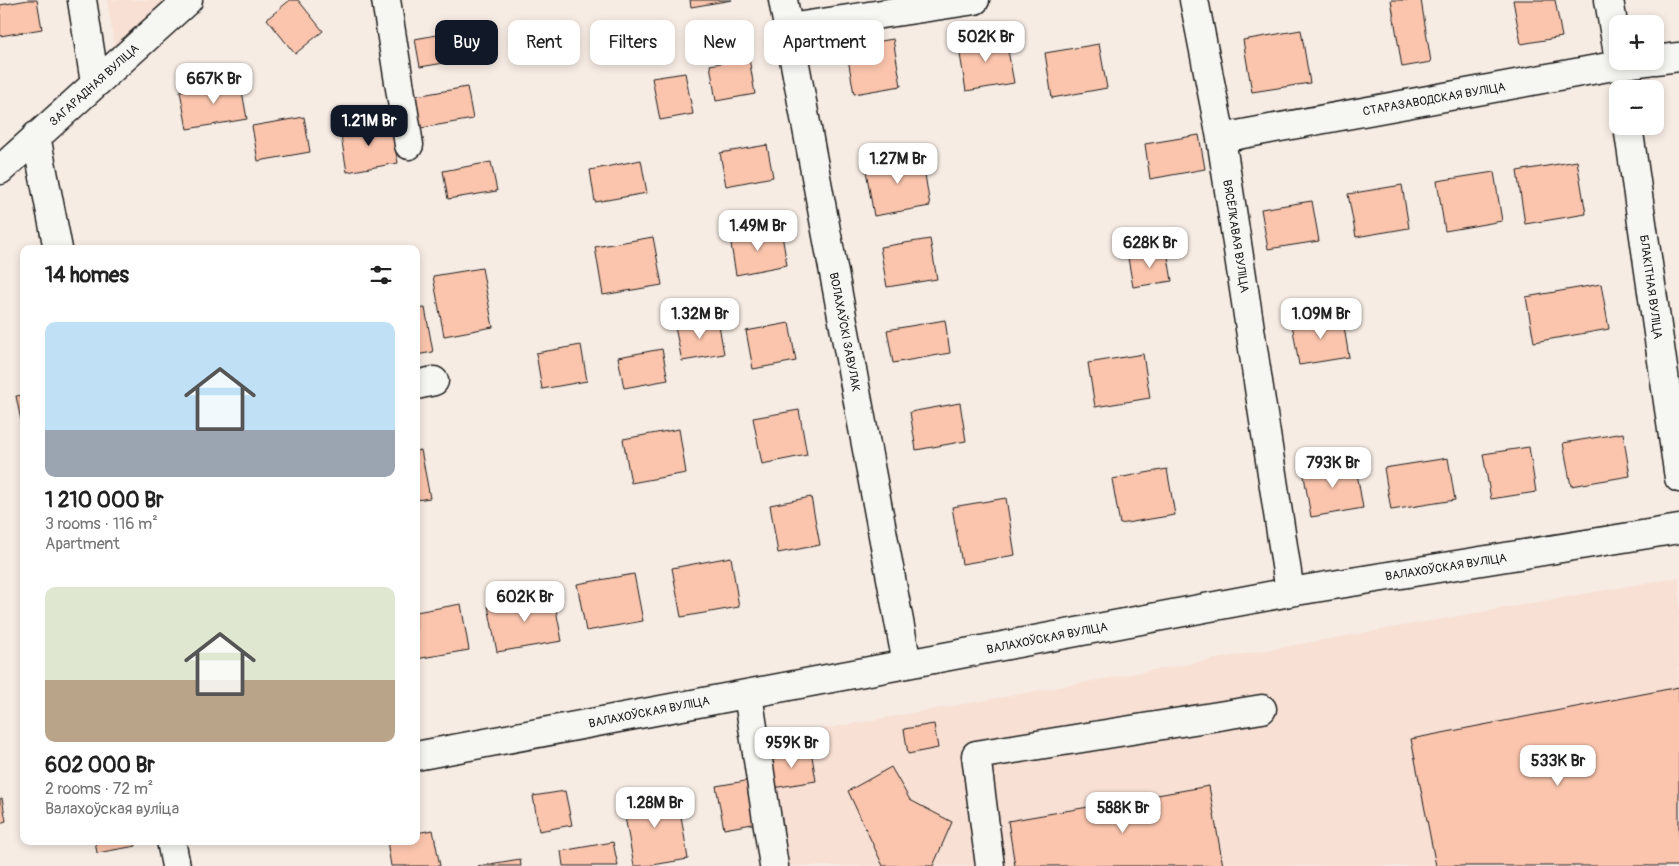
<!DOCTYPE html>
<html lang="en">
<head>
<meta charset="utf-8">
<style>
	body { margin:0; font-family:Pangolin,sans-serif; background:#f2f2f2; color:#222; height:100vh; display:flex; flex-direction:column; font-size:19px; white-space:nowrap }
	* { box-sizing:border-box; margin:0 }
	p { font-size:16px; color:#767676 }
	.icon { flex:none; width:28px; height:28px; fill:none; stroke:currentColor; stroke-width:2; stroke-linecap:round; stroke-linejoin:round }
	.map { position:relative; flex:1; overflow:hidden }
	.side { position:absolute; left:20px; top:245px; width:400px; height:600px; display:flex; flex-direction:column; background:#fff; border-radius:10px; box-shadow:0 2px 8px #0003 }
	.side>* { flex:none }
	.top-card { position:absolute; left:435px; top:20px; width:475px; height:45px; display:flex; gap:10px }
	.controls { position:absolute; left:1609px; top:15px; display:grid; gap:10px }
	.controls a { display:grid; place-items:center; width:55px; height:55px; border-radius:10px; background:#fff; box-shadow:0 2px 8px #0003; font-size:25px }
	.price { position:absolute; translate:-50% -42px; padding:0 11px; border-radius:10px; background:#fff; color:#222; font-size:16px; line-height:32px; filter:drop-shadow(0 1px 2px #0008) }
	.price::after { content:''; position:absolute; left:50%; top:30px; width:15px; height:11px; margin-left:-8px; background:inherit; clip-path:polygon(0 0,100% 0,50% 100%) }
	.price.selected { background:#111827; color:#fff }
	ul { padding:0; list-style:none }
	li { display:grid; align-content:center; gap:10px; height:265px; padding:0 25px }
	li span { display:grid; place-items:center; height:155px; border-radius:10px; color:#555 }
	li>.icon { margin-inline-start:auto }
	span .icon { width:90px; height:90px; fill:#fffc; stroke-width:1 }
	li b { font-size:21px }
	h2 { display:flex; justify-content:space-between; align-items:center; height:60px; padding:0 25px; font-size:21px }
	.tag { padding:0 18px; border-radius:10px; background:#fff; box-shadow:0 2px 8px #0003; font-size:18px; line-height:45px }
	.tag.selected { background:#111827; color:#fff }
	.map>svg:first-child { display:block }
</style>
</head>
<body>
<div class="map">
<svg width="1679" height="866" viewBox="0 0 1679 866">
	<rect width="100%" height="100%" fill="#f7ece4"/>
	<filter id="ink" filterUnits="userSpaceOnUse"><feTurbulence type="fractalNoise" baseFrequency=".02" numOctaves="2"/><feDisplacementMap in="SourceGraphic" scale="10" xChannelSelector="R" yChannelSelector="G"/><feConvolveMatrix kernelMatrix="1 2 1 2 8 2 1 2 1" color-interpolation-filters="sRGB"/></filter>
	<g filter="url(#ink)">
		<path fill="#f8e0d4" d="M 107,0 L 168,0 L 115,51 Z
			M 1679,577 L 1679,866 L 774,866 L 754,741 Z"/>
		<path fill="#fbc5ad" stroke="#1c1c1c" d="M 28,0 L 37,0 L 42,29 L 0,36 L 0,5 Z
			M 290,0 L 298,0 L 323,31 L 295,54 L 267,19 Z
			M 690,0 L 732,0 L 691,7 Z
			M 1391,0 L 1421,0 L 1431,62 L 1402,67 Z
			M 1513,0 L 1555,0 L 1562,37 L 1521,44 Z
			M 463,30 L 468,59 L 420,67 L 415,39 Z
			M 1301,30 L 1310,83 L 1252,92 L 1243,40 Z
			M 1005,34 L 1014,83 L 966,91 L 958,42 Z
			M 893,39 L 901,86 L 854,94 L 846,47 Z
			M 1099,44 L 1107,88 L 1052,98 L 1045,53 Z
			M 749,58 L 755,94 L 716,101 L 710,65 Z
			M 685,73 L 693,114 L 660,120 L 652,78 Z
			M 240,80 L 247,119 L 187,129 L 180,91 Z
			M 467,87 L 473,119 L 421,128 L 416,96 Z
			M 304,117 L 310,152 L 258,161 L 252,126 Z
			M 390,121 L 398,163 L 347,172 L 340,130 Z
			M 1199,135 L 1205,169 L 1150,179 L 1145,144 Z
			M 767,145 L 773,177 L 726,186 L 720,153 Z
			M 922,155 L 930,206 L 874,216 L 865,165 Z
			M 641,160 L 647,193 L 595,202 L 590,170 Z
			M 1577,161 L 1586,214 L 1525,224 L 1517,171 Z
			M 491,162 L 497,191 L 448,199 L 443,171 Z
			M 1494,172 L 1502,221 L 1445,231 L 1437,181 Z
			M 1402,185 L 1409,228 L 1356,237 L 1348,194 Z
			M 1312,201 L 1319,241 L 1268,249 L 1261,209 Z
			M 781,229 L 787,265 L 736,275 L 730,238 Z
			M 653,237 L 662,285 L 603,295 L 595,247 Z
			M 930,239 L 937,279 L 887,287 L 880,247 Z
			M 1167,251 L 1172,281 L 1133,287 L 1128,258 Z
			M 482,268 L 493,327 L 444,336 L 433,276 Z
			M 1601,284 L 1609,329 L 1534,342 L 1526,297 Z
			M 425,308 L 433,352 L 416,355 L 416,309 Z
			M 1342,315 L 1349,357 L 1299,365 L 1292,324 Z
			M 718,319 L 724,354 L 682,361 L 675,327 Z
			M 945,320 L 950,353 L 893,363 L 887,330 Z
			M 789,323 L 796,361 L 753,369 L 746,331 Z
			M 581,345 L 587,381 L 542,389 L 536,353 Z
			M 662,349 L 668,380 L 624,388 L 618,357 Z
			M 1143,354 L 1150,398 L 1095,407 L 1088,363 Z
			M 24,395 L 24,435 L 16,396 Z
			M 960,403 L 966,441 L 916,450 L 910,412 Z
			M 799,410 L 807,455 L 762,464 L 753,418 Z
			M 679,429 L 686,473 L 631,483 L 623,439 Z
			M 1623,433 L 1630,476 L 1571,486 L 1563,443 Z
			M 1529,447 L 1536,492 L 1491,499 L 1483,454 Z
			M 421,450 L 430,498 L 416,500 L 416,451 Z
			M 1448,458 L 1455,500 L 1391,510 L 1384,468 Z
			M 1355,462 L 1363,508 L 1311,517 L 1303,470 Z
			M 1167,469 L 1175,515 L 1120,524 L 1112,479 Z
			M 811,497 L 820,545 L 778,553 L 770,505 Z
			M 1006,498 L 1015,555 L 962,564 L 952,507 Z
			M 731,557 L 739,607 L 681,617 L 672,568 Z
			M 634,574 L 643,621 L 586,631 L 577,584 Z
			M 553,594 L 562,641 L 497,652 L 488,606 Z
			M 461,604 L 469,650 L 416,659 L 416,612 Z
			M 1679,687 L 1679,866 L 1436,866 L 1411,739 Z
			M 934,724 L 938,748 L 908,754 L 904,729 Z
			M 811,750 L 816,781 L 773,788 L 768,758 Z
			M 891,767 L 910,800 L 952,822 L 933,866 L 883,866 L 848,791 Z
			M 751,780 L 758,823 L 724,829 L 716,786 Z
			M 1209,786 L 1223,866 L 1015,866 L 1008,821 Z
			M 565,791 L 572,825 L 539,831 L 533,796 Z
			M 677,791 L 688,859 L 647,866 L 634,866 L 622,800 Z
			M 2,798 L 6,821 L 0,823 L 0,799 Z
			M 433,830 L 440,866 L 391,866 L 387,841 L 416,841 L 416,833 Z
			M 95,841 L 135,841 L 136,846 L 97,853 Z
			M 613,842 L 618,866 L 563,866 L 561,851 Z
			M 520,859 L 521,866 L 478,866 Z"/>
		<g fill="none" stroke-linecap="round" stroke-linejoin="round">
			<defs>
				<path id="minor" d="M 82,0 L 95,83
					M 386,0 L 409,145
					M 783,0 L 907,664
					M 1194,0 L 1221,138 L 1290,592
					M 1609,0 L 1618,54
					M 789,28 L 975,0
					M 1655,60 L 1679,57
					M 1628,126 L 1679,478
					M 36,136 L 58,249
					M 1221,138 L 1619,65 L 1648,61
					M 0,170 L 188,0
					M 416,385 L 434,381
					M 748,694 L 774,866
					M 416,756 L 1290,592 L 1679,529
					M 171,841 L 176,866
					M 990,866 L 976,755 L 1262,709"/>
			</defs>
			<use href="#minor" stroke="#1c1c1c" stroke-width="31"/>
			<use href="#minor" stroke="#f6f6f2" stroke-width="28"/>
		</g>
	</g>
	<g text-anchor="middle" stroke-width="5" stroke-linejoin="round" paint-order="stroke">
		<g font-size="12" fill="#1c1c1c" stroke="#f6f6f2">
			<text transform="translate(94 85) rotate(-42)" y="4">ЗАГАРАДНАЯ ВУЛІЦА</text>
			<text transform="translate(1434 99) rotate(-10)" y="4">СТАРАЗАВОДСКАЯ ВУЛІЦА</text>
			<text transform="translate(1236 236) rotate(81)" y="4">ВЯСЁЛКАВАЯ ВУЛІЦА</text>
			<text transform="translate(1651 287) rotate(82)" y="4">БЛАКІТНАЯ ВУЛІЦА</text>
			<text transform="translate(845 332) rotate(79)" y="4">ВОЛАХАЎСКІ ЗАВУЛАК</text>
			<text transform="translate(1446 567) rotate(-9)" y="4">ВАЛАХОЎСКАЯ ВУЛІЦА</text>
			<text transform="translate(1047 638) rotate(-11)" y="4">ВАЛАХОЎСКАЯ ВУЛІЦА</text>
			<text transform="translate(649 712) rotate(-11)" y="4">ВАЛАХОЎСКАЯ ВУЛІЦА</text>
		</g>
	</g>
</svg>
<div class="controls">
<a>+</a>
<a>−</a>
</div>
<b class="price" style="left:986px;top:63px">502K Br</b>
<b class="price" style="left:214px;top:105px">667K Br</b>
<b class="price selected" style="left:369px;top:147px">1.21M Br</b>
<b class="price" style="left:898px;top:185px">1.27M Br</b>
<b class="price" style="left:758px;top:252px">1.49M Br</b>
<b class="price" style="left:1150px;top:269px">628K Br</b>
<b class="price" style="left:700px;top:340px">1.32M Br</b>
<b class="price" style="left:1321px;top:340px">1.09M Br</b>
<b class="price" style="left:1333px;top:489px">793K Br</b>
<b class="price" style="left:525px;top:623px">602K Br</b>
<b class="price" style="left:792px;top:769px">959K Br</b>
<b class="price" style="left:1558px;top:787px">533K Br</b>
<b class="price" style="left:655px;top:829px">1.28M Br</b>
<b class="price" style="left:1123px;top:834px">588K Br</b>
<div class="top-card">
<a class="tag selected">Buy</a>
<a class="tag">Rent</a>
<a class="tag">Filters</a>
<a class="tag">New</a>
<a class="tag">Apartment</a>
</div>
<section class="side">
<h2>14 homes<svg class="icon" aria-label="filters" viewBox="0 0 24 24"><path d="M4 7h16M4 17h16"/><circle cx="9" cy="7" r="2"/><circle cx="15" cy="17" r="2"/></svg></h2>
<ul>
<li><span style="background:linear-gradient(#bfe0f5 70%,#9aa5b1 0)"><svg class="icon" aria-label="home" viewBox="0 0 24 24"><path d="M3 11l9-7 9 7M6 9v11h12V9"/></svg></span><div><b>1 210 000 Br</b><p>3 rooms · 116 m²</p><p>Apartment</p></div></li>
<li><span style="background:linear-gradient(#dfe7d0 60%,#b9a48a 0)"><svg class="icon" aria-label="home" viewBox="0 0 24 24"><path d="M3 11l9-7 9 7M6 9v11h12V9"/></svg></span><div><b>602 000 Br</b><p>2 rooms · 72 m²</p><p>Валахоўская вуліца</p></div></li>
</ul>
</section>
</div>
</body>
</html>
